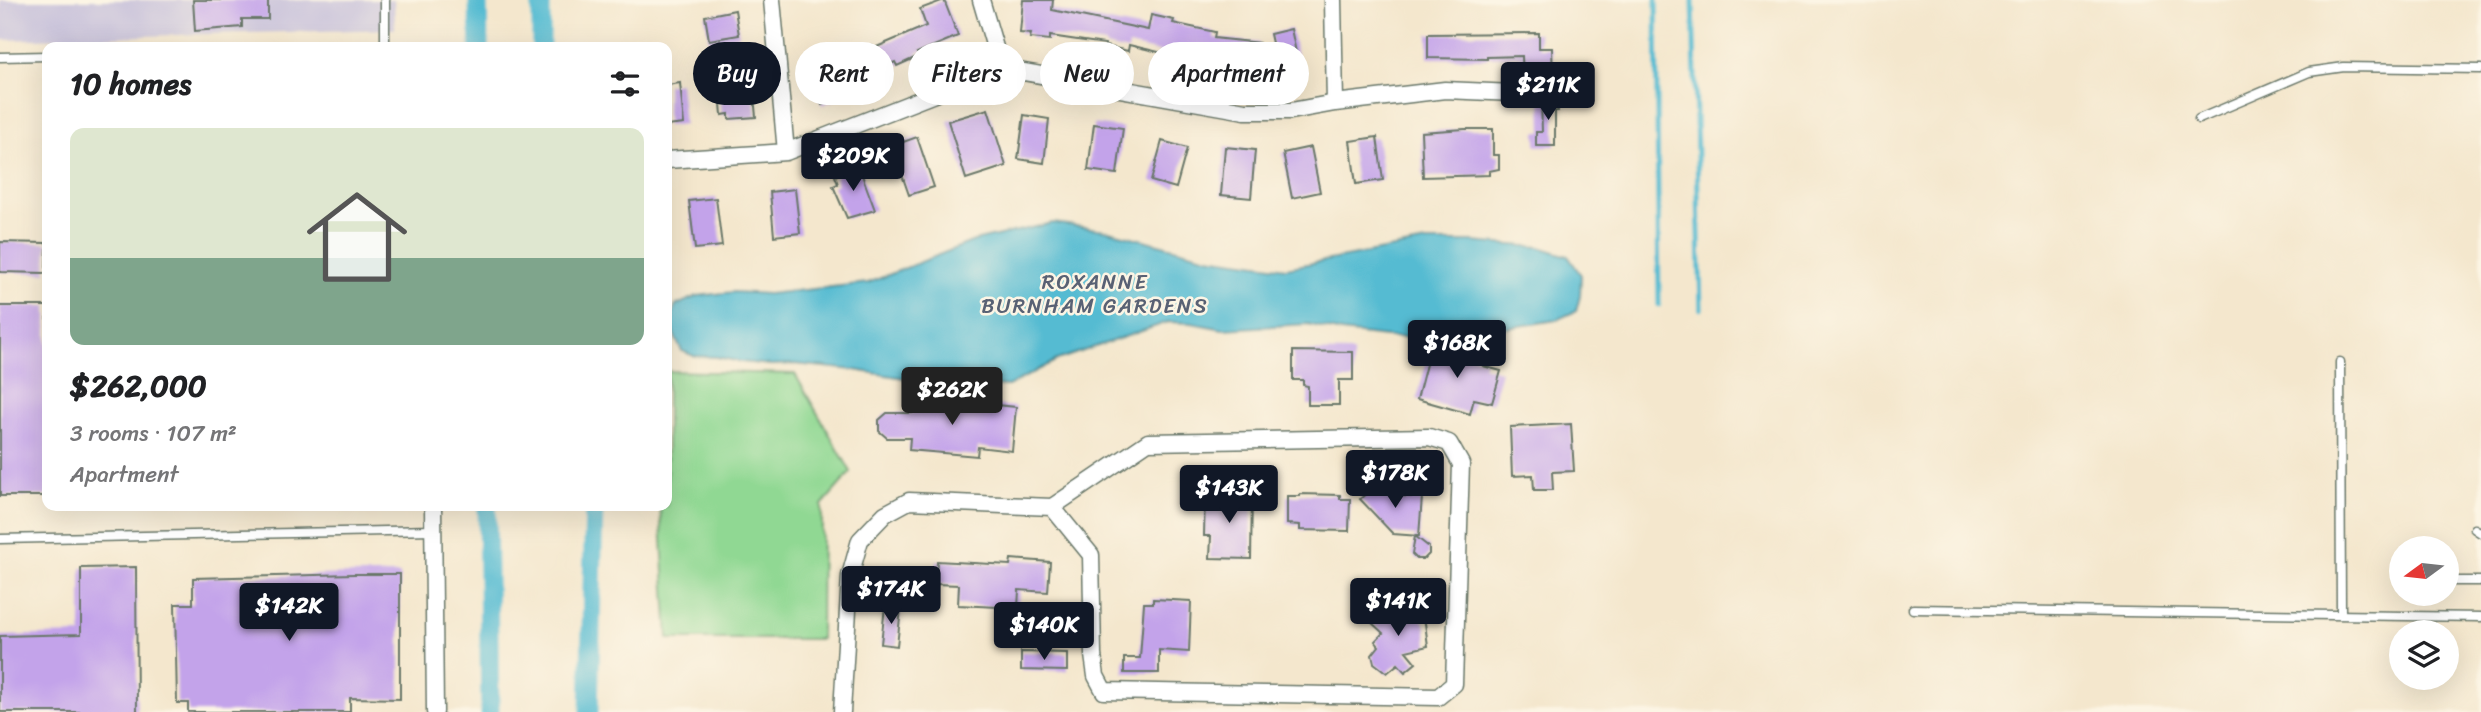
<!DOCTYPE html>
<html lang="en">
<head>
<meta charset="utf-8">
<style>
	body { margin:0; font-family:Sriracha,sans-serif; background:#f2f2f2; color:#202124; height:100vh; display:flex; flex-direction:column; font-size:26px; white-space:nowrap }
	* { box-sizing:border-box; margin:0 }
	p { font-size:23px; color:#757577 }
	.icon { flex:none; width:38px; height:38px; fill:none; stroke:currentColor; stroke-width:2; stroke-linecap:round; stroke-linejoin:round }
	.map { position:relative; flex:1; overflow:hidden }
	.panel { position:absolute; left:42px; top:42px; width:630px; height:469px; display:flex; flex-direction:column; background:#fff; border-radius:14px; box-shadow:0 7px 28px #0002 }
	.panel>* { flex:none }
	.top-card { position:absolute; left:693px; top:42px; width:665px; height:63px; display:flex; gap:14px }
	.needle { width:46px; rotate:255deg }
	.tools { position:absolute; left:2389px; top:536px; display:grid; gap:14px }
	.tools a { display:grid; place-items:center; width:70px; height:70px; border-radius:50%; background:#fff; box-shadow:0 7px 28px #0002; font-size:35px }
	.price { position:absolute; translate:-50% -60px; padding:0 16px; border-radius:7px; background:#111827; color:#fff; font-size:23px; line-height:46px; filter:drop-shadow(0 2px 4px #0008) }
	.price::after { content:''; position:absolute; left:50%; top:42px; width:21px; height:16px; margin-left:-10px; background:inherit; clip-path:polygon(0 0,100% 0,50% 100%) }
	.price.on { background:#222; color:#fff }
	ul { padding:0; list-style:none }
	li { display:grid; align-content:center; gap:14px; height:371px; padding:0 28px }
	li+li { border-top:2px solid #e0e0e0 }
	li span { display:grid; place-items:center; height:217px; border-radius:14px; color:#555 }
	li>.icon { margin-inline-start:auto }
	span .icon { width:126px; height:126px; fill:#fffc; stroke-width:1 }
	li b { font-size:30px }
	h2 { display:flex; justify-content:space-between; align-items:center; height:84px; padding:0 28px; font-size:30px }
	.tag { padding:0 24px; border-radius:32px; background:#fff; box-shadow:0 7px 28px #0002; font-size:24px; line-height:63px }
	.tag.on { background:#111827; color:#fff }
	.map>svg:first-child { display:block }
</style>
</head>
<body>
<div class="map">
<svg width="2481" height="712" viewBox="0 0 2481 712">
	<rect width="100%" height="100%" fill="#fcf5e5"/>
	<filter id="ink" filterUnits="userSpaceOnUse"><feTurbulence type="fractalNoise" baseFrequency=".0143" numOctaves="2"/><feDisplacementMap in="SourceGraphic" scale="14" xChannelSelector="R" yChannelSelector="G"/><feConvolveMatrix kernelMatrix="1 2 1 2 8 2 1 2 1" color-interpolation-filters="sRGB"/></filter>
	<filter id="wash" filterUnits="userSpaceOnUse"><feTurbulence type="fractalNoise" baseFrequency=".00686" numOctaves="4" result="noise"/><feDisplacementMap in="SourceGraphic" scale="28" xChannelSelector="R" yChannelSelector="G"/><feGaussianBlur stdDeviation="1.57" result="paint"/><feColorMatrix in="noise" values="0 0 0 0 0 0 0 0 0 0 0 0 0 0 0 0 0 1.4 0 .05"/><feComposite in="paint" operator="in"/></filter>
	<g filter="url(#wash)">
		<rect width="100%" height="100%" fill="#f4e7cd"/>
		<path fill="#c6c0da" d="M 0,0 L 394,0 L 395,29 L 0,40 Z"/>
		<path fill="#90d893" stroke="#588a64" stroke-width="2" d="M 667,371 L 795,374 L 851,472 L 822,505 L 821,639 L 668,639 L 660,506 L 667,506 Z"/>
		<path fill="#54bbd2" stroke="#3a7c83" stroke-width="2" d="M 1053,223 L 1105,230 L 1208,257 L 1286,268 L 1426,242 L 1471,242 L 1539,247 L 1568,256 L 1581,275 L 1580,296 L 1576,311 L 1556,320 L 1447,338 L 1387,337 L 1341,332 L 1308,324 L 1223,329 L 1192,323 L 1168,322 L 1057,360 L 1008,386 L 936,383 L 854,370 L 795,364 L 771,365 L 741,362 L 717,357 L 694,356 L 682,351 C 673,335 669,325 675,306 L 697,296 L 734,292 L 768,294 L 868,283 L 974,241 Z"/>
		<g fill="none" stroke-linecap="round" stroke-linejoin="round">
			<path stroke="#54bbd2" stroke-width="5" d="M 1656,0 L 1659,305
				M 1693,0 L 1701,309"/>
			<path stroke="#54bbd2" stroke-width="19" d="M 478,0 L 479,47
				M 541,0 L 541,47
				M 487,506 L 490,712
				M 589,712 L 594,506"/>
		</g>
		<g id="blocks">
			<path fill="#c3a3ea" d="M 193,0 L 268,0 L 268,19 L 242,19 L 242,27 L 195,31 Z
				M 944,0 L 958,36 L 917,53 L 919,56 L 897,66 L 895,62 L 839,85 L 844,96 L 822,105 L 806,67 L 828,58 L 829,62 L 871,45 L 872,49 L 926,26 L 920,9 Z
				M 1023,0 L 1053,0 L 1052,10 L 1148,30 L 1151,15 L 1174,20 L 1173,23 L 1215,32 L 1214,38 L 1259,43 L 1256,71 L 1208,65 L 1207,68 L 1183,63 L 1184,58 L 1129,45 L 1128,51 L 1105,46 L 1105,44 L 1050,36 L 1050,40 L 1030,38 L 1031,34 L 1020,33 Z
				M 735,10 L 739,35 L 709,40 L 705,16 Z
				M 1291,29 L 1300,71 L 1279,75 L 1270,34 Z
				M 1539,33 L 1539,48 L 1552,48 L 1553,76 L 1523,77 L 1522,56 L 1487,57 L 1487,59 L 1428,58 L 1428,34 Z
				M 751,64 L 756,117 L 729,119 L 729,114 L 722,115 L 718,69 L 726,69 L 726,66 Z
				M 680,83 L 684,124 L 667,126 L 667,85 Z
				M 1541,97 L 1558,97 L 1558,111 L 1555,111 L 1555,146 L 1536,146 L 1536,132 L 1542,132 Z
				M 988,109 L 1006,166 L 966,179 L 948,121 Z
				M 1024,115 L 1049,119 L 1044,163 L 1018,159 Z
				M 1094,124 L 1123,128 L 1117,174 L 1088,170 Z
				M 1465,129 L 1493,129 L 1493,155 L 1499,155 L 1499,169 L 1489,171 L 1489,175 L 1423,177 L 1421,132 Z
				M 917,137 L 934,187 L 909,195 L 892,146 Z
				M 1377,137 L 1383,180 L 1356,184 L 1350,141 Z
				M 1162,141 L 1187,148 L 1176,188 L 1151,181 Z
				M 1225,147 L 1255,150 L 1251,198 L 1221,195 Z
				M 1311,147 L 1320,192 L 1292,198 L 1283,153 Z
				M 859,167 L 875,210 L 847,218 L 833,186 L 838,184 L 835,176 Z
				M 795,189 L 800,233 L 774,236 L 770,192 Z
				M 716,198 L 722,246 L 695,249 L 689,201 Z
				M 0,242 L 47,243 L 46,273 L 0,272 Z
				M 0,306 L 47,306 L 47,496 L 0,496 Z
				M 1431,345 L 1485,360 L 1483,366 L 1501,371 L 1492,403 L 1474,399 L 1470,414 L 1417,399 Z
				M 1293,351 L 1353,352 L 1353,380 L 1339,380 L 1339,405 L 1308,405 L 1308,386 L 1303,385 L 1303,380 L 1293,380 Z
				M 913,397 L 1016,407 L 1012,451 L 978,447 L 977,456 L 909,450 L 910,438 L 887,438 L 879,431 L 879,420 L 887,413 L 912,413 Z
				M 1571,424 L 1574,471 L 1552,472 L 1553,490 L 1534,490 L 1533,475 L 1512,476 L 1510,427 Z
				M 1383,479 L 1398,496 L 1422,497 L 1419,536 L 1393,534 L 1360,499 Z
				M 1205,493 L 1252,494 L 1251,559 L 1210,558 L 1211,536 L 1204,536 Z
				M 1300,494 L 1340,495 L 1340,499 L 1350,499 L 1349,531 L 1300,530 L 1300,525 L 1287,524 L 1287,496 L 1300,496 Z
				M 1415,536 L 1429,547 L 1429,554 L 1424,559 L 1417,559 L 1412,554 Z
				M 1011,559 L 1050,562 L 1048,592 L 1019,590 L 1018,608 L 958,605 L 959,585 L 936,584 L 937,561 L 1010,565 Z
				M 136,567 L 137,712 L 0,712 L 0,636 L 81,634 L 81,568 Z
				M 354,574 L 400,574 L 400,699 L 350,698 L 350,712 L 188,712 L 188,703 L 177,703 L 175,604 L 193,604 L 193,578 Z
				M 1153,599 L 1191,601 L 1189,652 L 1159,650 L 1159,673 L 1124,673 L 1124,658 L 1140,658 L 1144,603 L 1153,603 Z
				M 1404,603 L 1425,623 L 1428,646 L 1406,651 L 1416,663 L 1405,672 L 1398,664 L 1387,673 L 1374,663 L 1372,655 L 1379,646 L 1375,641 L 1383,633 L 1371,622 L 1386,606 L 1393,613 Z
				M 885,606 L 901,608 L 897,646 L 881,644 Z
				M 1021,652 L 1067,653 L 1067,671 L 1021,670 Z"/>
		</g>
	</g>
	<g filter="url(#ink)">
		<use href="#blocks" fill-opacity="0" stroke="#6a786a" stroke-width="2"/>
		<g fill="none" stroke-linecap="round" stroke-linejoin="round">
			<defs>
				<path id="service" d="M 385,0 L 385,47
					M 0,57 L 47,56
					M 2199,119 L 2309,72 L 2344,67 L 2481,69
					M 2340,362 L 2341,615
					M 2475,529 L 2481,533
					M 0,539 L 433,530
					M 2446,581 L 2481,581
					M 1913,609 L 2481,617"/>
				<path id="minor" d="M 772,0 L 786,152
					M 981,0 L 1001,68
					M 1333,0 L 1335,103
					M 667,160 L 786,152 L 1001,68 L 1245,111 L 1291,111 L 1335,103 L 1445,90 L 1514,93
					M 433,506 L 435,712
					M 842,712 L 850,576 L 860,540 L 885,514 L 909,501 L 1052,507 L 1148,442 L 1429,437 L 1449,443 L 1461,464 L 1454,684 L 1438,697 L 1104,691 L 1096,676 L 1093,655 L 1091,555 L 1052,507"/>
			</defs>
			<use href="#service" stroke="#6a786a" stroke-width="11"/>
			<use href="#minor" stroke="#6a786a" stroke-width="19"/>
			<use href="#service" stroke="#fff" stroke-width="8"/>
			<use href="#minor" stroke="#fff" stroke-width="16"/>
		</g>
	</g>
	<g text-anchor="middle" stroke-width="5" stroke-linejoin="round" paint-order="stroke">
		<g font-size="21" letter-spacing="2" fill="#586174" stroke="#fcf5e5">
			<text x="1095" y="289">ROXANNE<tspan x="1095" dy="24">BURNHAM GARDENS</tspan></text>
		</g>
	</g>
</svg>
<div class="tools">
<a><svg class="needle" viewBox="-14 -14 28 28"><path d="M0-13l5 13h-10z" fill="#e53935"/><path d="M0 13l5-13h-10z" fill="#757577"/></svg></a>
<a><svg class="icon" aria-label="layers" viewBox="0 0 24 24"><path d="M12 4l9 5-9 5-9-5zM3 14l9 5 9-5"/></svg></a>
</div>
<b class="price" style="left:1548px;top:122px">$211K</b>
<b class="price" style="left:853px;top:193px">$209K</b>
<b class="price" style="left:1457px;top:380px">$168K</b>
<b class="price on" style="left:952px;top:427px">$262K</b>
<b class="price" style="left:1395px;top:510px">$178K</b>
<b class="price" style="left:1229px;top:525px">$143K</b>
<b class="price" style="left:891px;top:626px">$174K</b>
<b class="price" style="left:1398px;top:638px">$141K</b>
<b class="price" style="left:289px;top:643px">$142K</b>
<b class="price" style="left:1044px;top:662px">$140K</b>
<div class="top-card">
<a class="tag on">Buy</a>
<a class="tag">Rent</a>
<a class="tag">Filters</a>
<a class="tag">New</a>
<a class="tag">Apartment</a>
</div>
<section class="panel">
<h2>10 homes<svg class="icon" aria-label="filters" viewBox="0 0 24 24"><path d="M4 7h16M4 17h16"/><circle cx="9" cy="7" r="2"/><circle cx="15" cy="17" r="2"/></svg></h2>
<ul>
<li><span style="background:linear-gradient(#dfe7d0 60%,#7fa58c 0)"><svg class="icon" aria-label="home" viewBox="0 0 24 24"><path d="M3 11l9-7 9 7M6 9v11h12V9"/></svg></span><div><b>$262,000</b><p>3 rooms · 107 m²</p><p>Apartment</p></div></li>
</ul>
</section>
</div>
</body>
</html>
